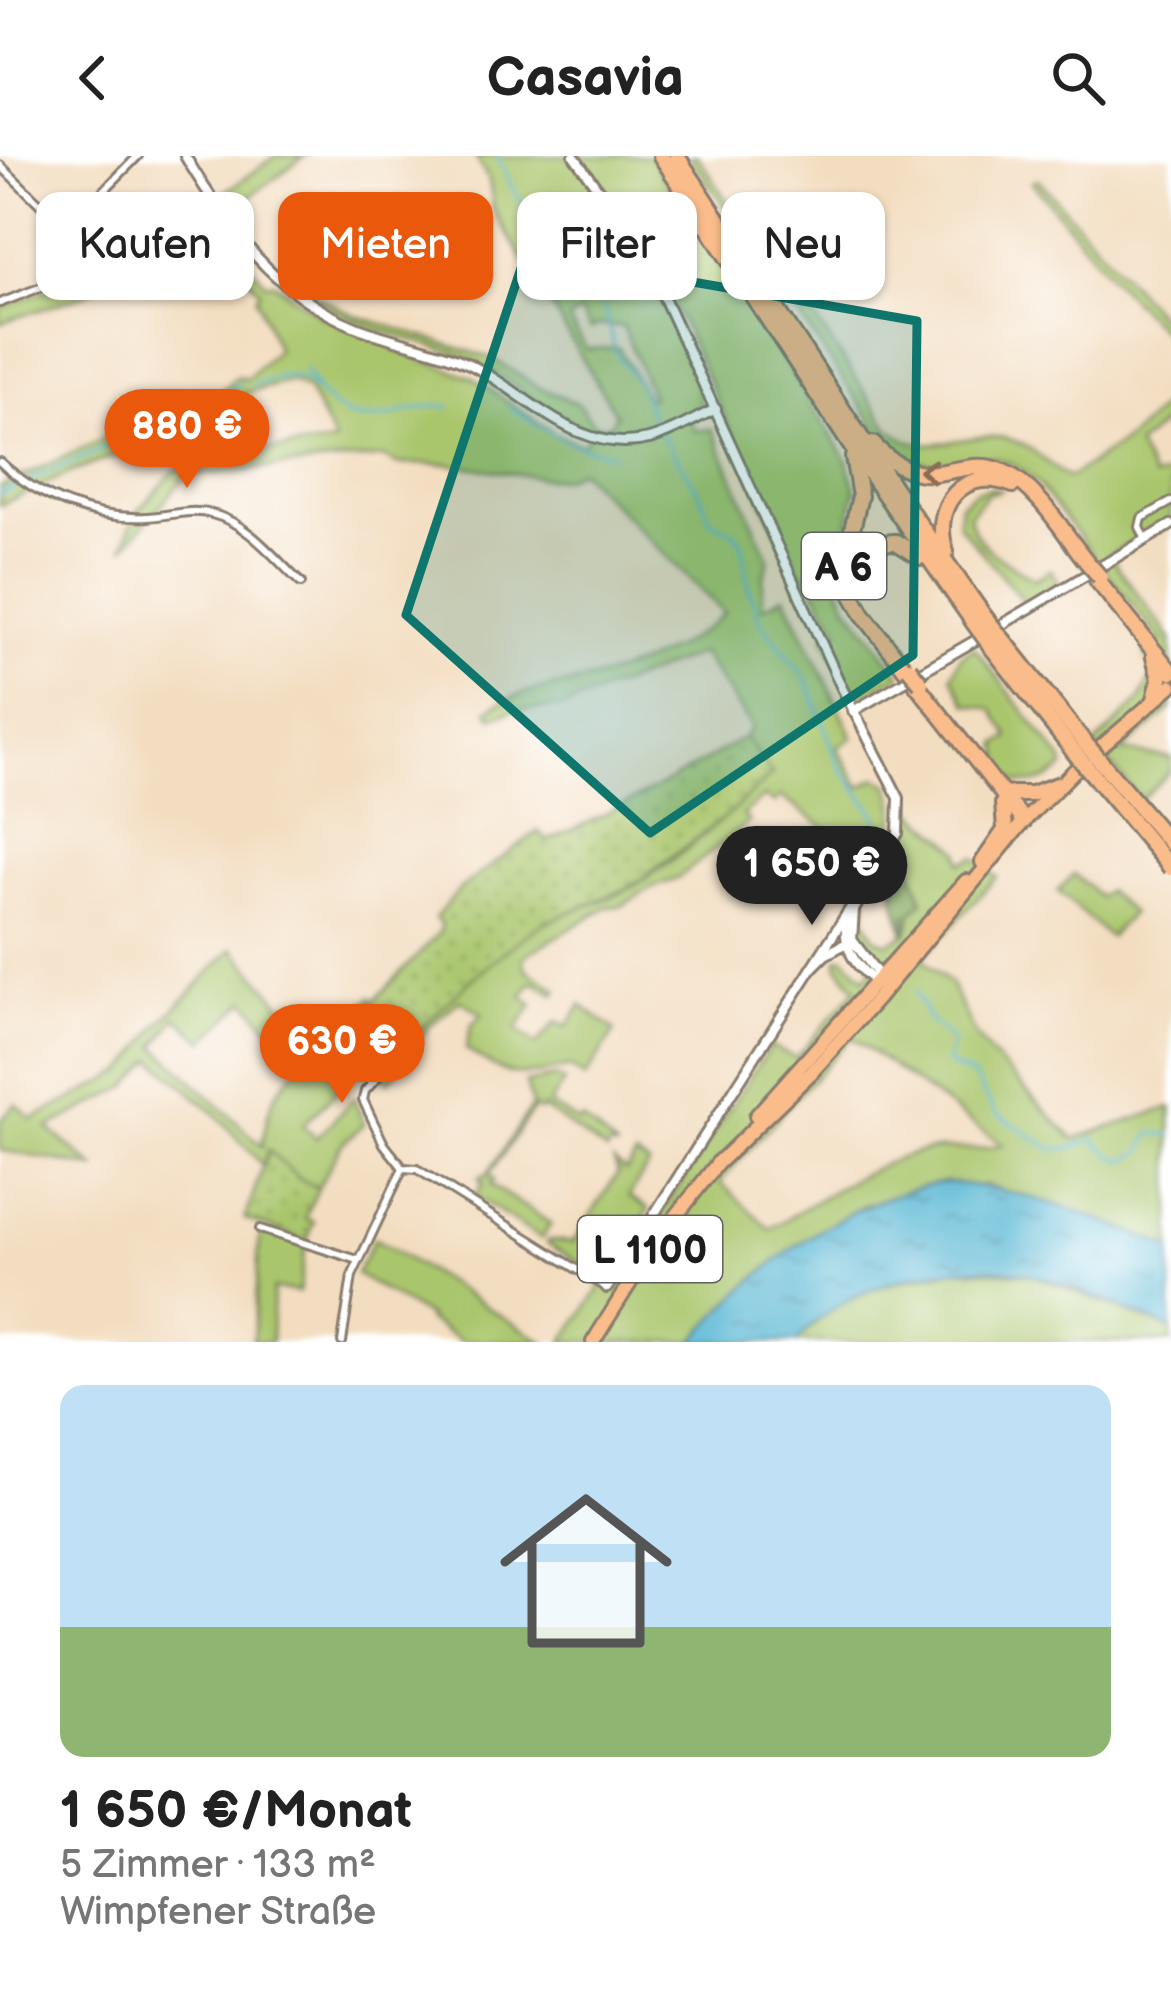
<!DOCTYPE html>
<html lang="de">
<head>
<meta charset="utf-8">
<style>
	body { margin:0; font-family:"Balsamiq Sans",sans-serif; background:#f6f6f6; color:#222; height:100vh; display:flex; flex-direction:column; font-size:45px; white-space:nowrap }
	* { box-sizing:border-box; margin:0 }
	p { font-size:39px; color:#767676 }
	.icon { flex:none; width:66px; height:66px; fill:none; stroke:currentColor; stroke-width:2; stroke-linecap:round; stroke-linejoin:round }
	.map { position:relative; height:1186px; overflow:hidden }
	.sheet { display:flex; flex-direction:column; background:#fff; flex:1 }
	.sheet>* { flex:none }
	.guide { position:absolute; left:36px; top:36px; width:1101px; height:108px; display:flex; gap:24px }
	.price { position:absolute; translate:-50% -102px; padding:0 27px; border-radius:42px; background:#ea580c; color:#fff; font-size:39px; line-height:78px; filter:drop-shadow(0 3px 6px #0008) }
	.price::after { content:''; position:absolute; left:50%; top:72px; width:36px; height:27px; margin-left:-18px; background:inherit; clip-path:polygon(0 0,100% 0,50% 100%) }
	.price.current { background:#222; color:#fff }
	ul { padding:0; list-style:none }
	li { display:grid; align-content:center; gap:24px; height:636px; padding:0 60px }
	li+li { border-top:3px solid #e0e0e0 }
	li span { display:grid; place-items:center; height:372px; border-radius:24px; color:#555 }
	li>.icon { margin-inline-start:auto }
	span .icon { width:216px; height:216px; fill:#fffc; stroke-width:1 }
	li b { font-size:51px }
	.pill { padding:0 42px; border-radius:24px; background:#fff; box-shadow:0 3px 9px #0004; font-size:42px; line-height:108px }
	.pill.current { background:#ea580c; color:#fff }
	header { display:flex; justify-content:space-between; align-items:center; height:156px; padding:0 60px; background:#fff; font-size:54px; font-weight:600 }
	.map>svg:first-child { display:block }
</style>
</head>
<body>
<header><svg class="icon" aria-label="back" viewBox="0 0 24 24"><path d="M15 5l-7 7 7 7"/></svg>Casavia<svg class="icon" aria-label="search" viewBox="0 0 24 24"><circle cx="10" cy="10" r="6"/><path d="M15 15l6 6"/></svg></header>
<div class="map">
<svg width="1171" height="1186" viewBox="0 0 1171 1186">
	<defs>
		<pattern id="forest-firs" width="22" height="20" patternUnits="userSpaceOnUse" patternTransform="scale(3)"><rect width="22" height="20" fill="#87ab60"/><path d="M5 1l3.5 6h-7zM16 11l3.5 6h-7z" fill="#6e8a4e"/></pattern>
		<pattern id="garden-dots" width="8" height="8" patternUnits="userSpaceOnUse" patternTransform="scale(3)"><rect width="8" height="8" fill="#aac66d"/><path d="M2 2h.1M6 6h.1" fill="none" stroke="#92aa5e" stroke-width="1.8" stroke-linecap="round"/></pattern>
		<pattern id="water-ripples" width="26" height="14" patternUnits="userSpaceOnUse" patternTransform="scale(3)"><rect width="26" height="14" fill="#55b6d3"/><path d="M2 4q2-2 4 0t4 0M15 11q2-2 4 0t4 0" fill="none" stroke="#4693aa"/></pattern>
	</defs>
	<rect width="100%" height="100%" fill="#fff"/>
	<filter id="ink" filterUnits="userSpaceOnUse"><feTurbulence type="fractalNoise" baseFrequency=".00833" numOctaves="2"/><feDisplacementMap in="SourceGraphic" scale="24" xChannelSelector="R" yChannelSelector="G"/><feConvolveMatrix kernelMatrix="1 2 1 2 8 2 1 2 1" color-interpolation-filters="sRGB"/></filter>
	<filter id="wash" filterUnits="userSpaceOnUse"><feTurbulence type="fractalNoise" baseFrequency=".004" numOctaves="4" result="noise"/><feDisplacementMap in="SourceGraphic" scale="48" xChannelSelector="R" yChannelSelector="G"/><feGaussianBlur stdDeviation="2.7" result="paint"/><feColorMatrix in="noise" values="0 0 0 0 0 0 0 0 0 0 0 0 0 0 0 0 0 1.4 0 .05"/><feComposite in="paint" operator="in"/></filter>
	<g filter="url(#wash)">
		<rect width="100%" height="100%" fill="#f3ddc0"/>
		<path fill="#aac66d" stroke="#637144" stroke-width="3" fill-rule="evenodd" d="M 276,0 L 305,0 L 232,54 L 232,65 L 220,40 Z
			M 475,0 L 650,0 L 832,280 L 847,305 L 856,333 L 836,420 L 847,448 L 901,519 L 858,540 L 847,529 L 825,480 L 839,474 L 805,418 L 795,415 L 665,130 L 656,132 L 699,231 L 700,247 L 689,261 L 695,275 L 712,273 L 769,403 L 763,423 L 762,451 L 785,440 L 853,581 L 837,592 L 860,631 L 877,622 L 889,628 C 898,649 898,671 884,689 L 869,678 L 851,676 L 828,704 L 820,700 L 834,678 L 780,640 L 775,647 L 764,641 L 743,658 L 749,666 L 677,723 L 650,732 L 622,750 L 607,751 L 528,798 L 523,803 L 526,813 L 558,834 L 555,839 L 533,825 L 522,841 L 533,849 L 516,874 L 536,889 L 556,866 L 567,871 L 581,849 L 615,875 L 585,922 L 570,911 C 517,923 512,924 466,893 L 471,870 L 482,858 L 460,844 L 430,870 L 389,926 L 377,918 C 425,866 479,805 541,768 C 567,753 600,748 627,734 C 677,706 729,657 772,618 L 744,581 L 752,572 L 701,497 L 563,552 L 515,554 L 492,561 L 488,554 C 519,534 552,532 588,524 C 634,513 690,490 724,457 L 579,314 L 564,322 L 545,322 L 448,308 L 397,308 L 383,301 L 186,320 L 123,393 L 135,358 L 174,315 L 249,296 L 335,287 L 308,234 L 291,225 L 248,236 L 222,261 L 72,316 L 0,349 L 0,331 L 112,279 L 211,246 L 236,221 L 247,223 L 277,193 L 256,141 L 260,135 L 208,74 L 79,141 L 0,167 L 0,152 L 213,66 L 267,128 L 272,125 L 319,159 L 392,189 L 395,194 L 472,221 L 555,278 L 583,289 L 589,274 C 547,259 516,226 477,206 C 445,191 410,185 378,174 C 345,163 317,144 287,124 L 357,160 L 494,203 L 538,231 L 579,248 L 594,269 L 610,269 L 616,259 L 494,55 L 489,24 ZM 580,155 L 590,173 L 599,169 L 623,171 L 652,241 L 647,242 L 619,192 L 586,193 L 569,164 Z
			M 689,0 L 698,0 L 730,49 L 761,83 L 890,273 C 928,307 969,270 1012,284 C 1036,291 1048,311 1069,322 L 1129,282 L 1171,242 L 1171,261 L 1137,290 L 1153,322 L 1171,318 L 1171,364 L 1109,399 L 1171,483 L 1171,553 L 1122,595 L 1171,602 L 1171,615 L 1141,643 L 1094,590 L 1140,544 L 1153,518 L 1145,498 L 1161,485 L 1037,327 C 978,272 956,326 908,301 C 896,295 887,283 878,274 Z
			M 1038,23 L 1171,173 L 1171,184 L 1114,125 L 1032,26 Z
			M 991,332 L 1000,334 L 987,338 L 969,359 C 973,391 1009,407 1034,423 L 1051,414 L 1060,428 L 1027,449 L 958,368 L 960,348 L 976,335 Z
			M 974,491 L 1063,605 L 1064,612 C 1039,633 1016,633 993,610 L 1001,601 L 998,588 L 1009,582 L 1008,578 L 992,553 L 967,548 L 952,520 L 960,501 Z
			M 914,656 L 959,694 L 961,707 L 975,701 L 997,721 L 922,802 L 951,829 L 975,879 L 989,897 L 1074,983 L 1171,951 L 1171,1092 L 1118,1070 L 984,1029 L 863,1049 L 804,1085 L 758,1120 L 693,1186 L 563,1186 L 597,1137 L 605,1118 L 592,1115 L 547,1087 L 549,1084 L 573,1086 L 618,1017 L 614,1006 L 626,1015 L 636,1000 L 649,1008 L 629,1040 L 649,1053 L 606,1117 L 619,1123 L 770,890 L 796,902 L 856,833 L 837,809 L 838,802 L 844,801 L 865,822 L 873,813 L 854,773 L 867,742 L 865,762 L 875,782 L 888,787 L 907,777 L 912,757 L 923,746 C 910,717 887,680 914,656 ZM 851,881 L 1003,989 C 978,997 955,990 929,994 C 873,1005 819,1044 770,1073 L 720,1026 Z
			M 1074,718 L 1099,741 L 1107,735 L 1132,757 L 1109,781 L 1058,735 Z
			M 233,792 L 320,893 L 371,841 L 374,845 L 346,895 L 361,911 L 303,969 L 316,982 L 354,942 L 364,968 L 341,989 L 318,1032 L 298,1022 L 269,995 L 264,1011 L 216,958 L 153,903 L 127,931 L 48,972 L 95,1012 L 0,994 L 0,965 L 16,948 L 32,963 L 125,915 L 159,869 ZM 246,844 L 300,910 C 270,938 269,950 262,990 L 156,890 L 177,861 L 204,885 Z
			M 556,921 L 564,926 L 549,948 L 579,967 L 582,963 L 618,993 L 611,990 L 607,996 L 543,952 L 540,955 L 534,952 L 489,1019 L 494,1023 L 491,1029 L 551,1068 L 541,1083 L 475,1040 L 483,1027 L 479,1023 L 482,1019 L 486,1020 L 532,950 L 526,927 Z
			M 260,1075 L 306,1089 L 299,1136 L 273,1133 L 271,1186 L 253,1186 Z
			M 374,1082 L 544,1186 L 462,1186 L 427,1164 L 428,1161 L 356,1118 Z
			M 959,1113 L 1030,1118 L 1171,1173 L 1171,1186 L 797,1186 C 837,1134 898,1125 959,1113 Z"/>
		<path fill="url(#forest-firs)" stroke="#52643e" stroke-width="3" d="M 902,681 C 902,698 918,723 923,746 L 912,757 L 904,778 L 887,707 Z"/>
		<path fill="url(#garden-dots)" stroke="#637144" stroke-width="3" d="M 744,581 L 772,618 L 728,659 L 631,731 L 543,767 L 515,787 L 466,828 L 392,901 L 382,894 L 361,911 L 346,895 L 374,845 L 440,776 L 441,769 L 435,762 L 460,733 L 538,675 L 547,685 C 616,655 680,621 744,581 Z
			M 268,994 L 298,1022 L 318,1032 L 305,1062 L 314,1066 L 307,1085 L 245,1063 Z"/>
		<path fill="url(#water-ripples)" stroke="#386978" stroke-width="3" d="M 945,1026 C 1023,1032 1099,1062 1171,1092 L 1171,1173 C 1126,1154 1080,1132 1034,1119 C 960,1099 844,1125 797,1186 L 693,1186 C 758,1109 844,1043 945,1026 Z"/>
		<g fill="none" stroke-linecap="round" stroke-linejoin="round">
			<path stroke="#55b6d3" stroke-width="3" d="M 497,0 L 515,37 L 539,70 L 577,98 L 602,142 L 615,195 L 641,232 L 655,269 L 699,336 L 710,364 L 734,377 L 742,388 L 749,434 L 762,468 L 807,524 L 840,611 L 874,656 L 884,677
				M 304,213 L 316,232
				M 253,229 C 265,227 280,218 291,220 C 318,224 326,256 354,261 C 388,268 416,245 450,251
				M 509,251 C 543,272 572,293 613,297
				M 0,337 L 154,271 L 213,252 L 239,227
				M 915,836 L 929,864 L 953,886 L 947,903 L 951,911 L 973,920 L 996,957 L 1052,993 L 1071,992 L 1093,983 L 1114,1001 L 1126,1005 L 1142,995 L 1151,977 L 1171,979"/>
		</g>
	</g>
	<g filter="url(#ink)">
		<g fill="none" stroke-linecap="round" stroke-linejoin="round">
			<defs>
				<path id="minor" d="M 0,9 L 100,107
					M 66,73 L 138,0
					M 0,147 L 101,108 L 218,54
					M 0,306 C 39,342 93,364 147,361 C 169,360 190,352 212,358 C 248,367 275,403 301,427
					M 1146,384 L 1140,371 L 1142,362 L 1171,346
					M 403,1012 L 417,1013 L 607,1132
					M 403,1012 L 384,988 L 363,944 L 365,935 L 405,892
					M 260,1073 L 358,1104
					M 342,1186 L 352,1120 L 403,1012"/>
				<path id="tertiary" d="M 185,0 C 229,73 274,138 356,171 C 393,186 433,191 469,208 C 527,236 577,301 649,283 C 672,277 694,263 716,253
					M 574,0 L 618,60 L 655,122 L 842,532 L 899,642 L 898,677 L 854,754 L 852,784 L 825,799 L 813,811
					M 996,472 L 1171,369
					M 853,555 L 983,480
					M 846,764 C 843,793 855,810 877,827
					M 853,785 L 880,821
					M 607,1132 L 853,748"/>
				<path id="primary" d="M 756,960 L 966,725
					M 717,1008 L 811,917 L 878,842 L 1024,665 L 1079,610 L 1171,530
					M 593,1186 L 655,1087 L 720,1004"/>
				<path id="motorway" d="M 661,0 L 851,290 L 974,467
					M 677,0 L 894,332 L 984,460
					M 873,288 C 929,347 958,295 1004,316 C 1038,331 1064,378 1087,406
					M 853,301 L 860,340 L 845,403 L 847,429 L 863,458 L 906,514
					M 946,396 C 930,349 964,309 1013,329
					M 1097,424 L 1171,516
					M 851,425 C 851,399 871,385 896,386 L 920,401
					M 1004,485 L 1085,587
					M 993,493 L 1074,596
					M 1154,501 L 1160,523 L 1155,543
					M 917,529 L 1024,665
					M 1009,638 L 1031,638 L 1060,628
					M 983,706 L 1005,674 L 1003,647"/>
			</defs>
			<use href="#minor" stroke="#887c6e" stroke-width="12"/>
			<use href="#tertiary" stroke="#887c6e" stroke-width="14"/>
			<use href="#primary" stroke="#887c6e" stroke-width="18"/>
			<use href="#motorway" stroke="#887c6e" stroke-width="20"/>
			<use href="#minor" stroke="#fff" stroke-width="6"/>
			<use href="#tertiary" stroke="#fff" stroke-width="8"/>
			<use href="#primary" stroke="#fabc8b" stroke-width="12"/>
			<use href="#motorway" stroke="#fabc8b" stroke-width="14"/>
			<defs>
				<path id="motorway-bridge" d="M 1087,406 L 1100,421
					M 984,460 L 1004,485
					M 974,467 L 993,493
					M 909,512 L 921,527
					M 1085,587 L 1171,688
					M 1074,596 L 1171,712"/>
			</defs>
			<use href="#motorway-bridge" stroke="#887c6e" stroke-width="20" stroke-linecap="butt"/>
			<use href="#motorway-bridge" stroke="#fabc8b" stroke-width="14"/>
		</g>
		<defs><path id="oneway-chevron" d="M-2-3.5L2.5 0L-2 3.5" fill="none" stroke-width="1.6" stroke-linecap="round" stroke-linejoin="round" transform="scale(3)"/></defs>
		<use stroke="#8b6c54" href="#oneway-chevron" transform="translate(928 315) rotate(-175)"/>
	</g>
	<path fill="#0f766e" fill-opacity="0.2" stroke="#0f766e" stroke-width="9" stroke-linejoin="round" d="M 526,97 L 917,165 L 913,499 L 650,677 L 406,459 Z"/>
	<g text-anchor="middle" stroke-width="9" stroke-linejoin="round" paint-order="stroke">
		<g fill="#fff" stroke="#606060" stroke-width="3">
			<rect x="802" y="377" width="84" height="66" rx="9"/>
			<rect x="578" y="1060" width="144" height="66" rx="9"/>
		</g>
		<g font-size="39" font-weight="bold" fill="#1c1c1c">
			<text x="844" y="424">A 6</text>
			<text x="650" y="1107">L 1100</text>
		</g>
	</g>
</svg>
<b class="price" style="left:187px;top:335px">880 €</b>
<b class="price current" style="left:812px;top:772px">1 650 €</b>
<b class="price" style="left:342px;top:950px">630 €</b>
<div class="guide">
<a class="pill">Kaufen</a>
<a class="pill current">Mieten</a>
<a class="pill">Filter</a>
<a class="pill">Neu</a>
</div>
</div>
<section class="sheet">
<ul>
<li><span style="background:linear-gradient(#bfe0f5 65%,#8fb573 0)"><svg class="icon" aria-label="home" viewBox="0 0 24 24"><path d="M3 11l9-7 9 7M6 9v11h12V9"/></svg></span><div><b>1 650 €/Monat</b><p>5 Zimmer · 133 m²</p><p>Wimpfener Straße</p></div></li>
</ul>
</section>
</body>
</html>
